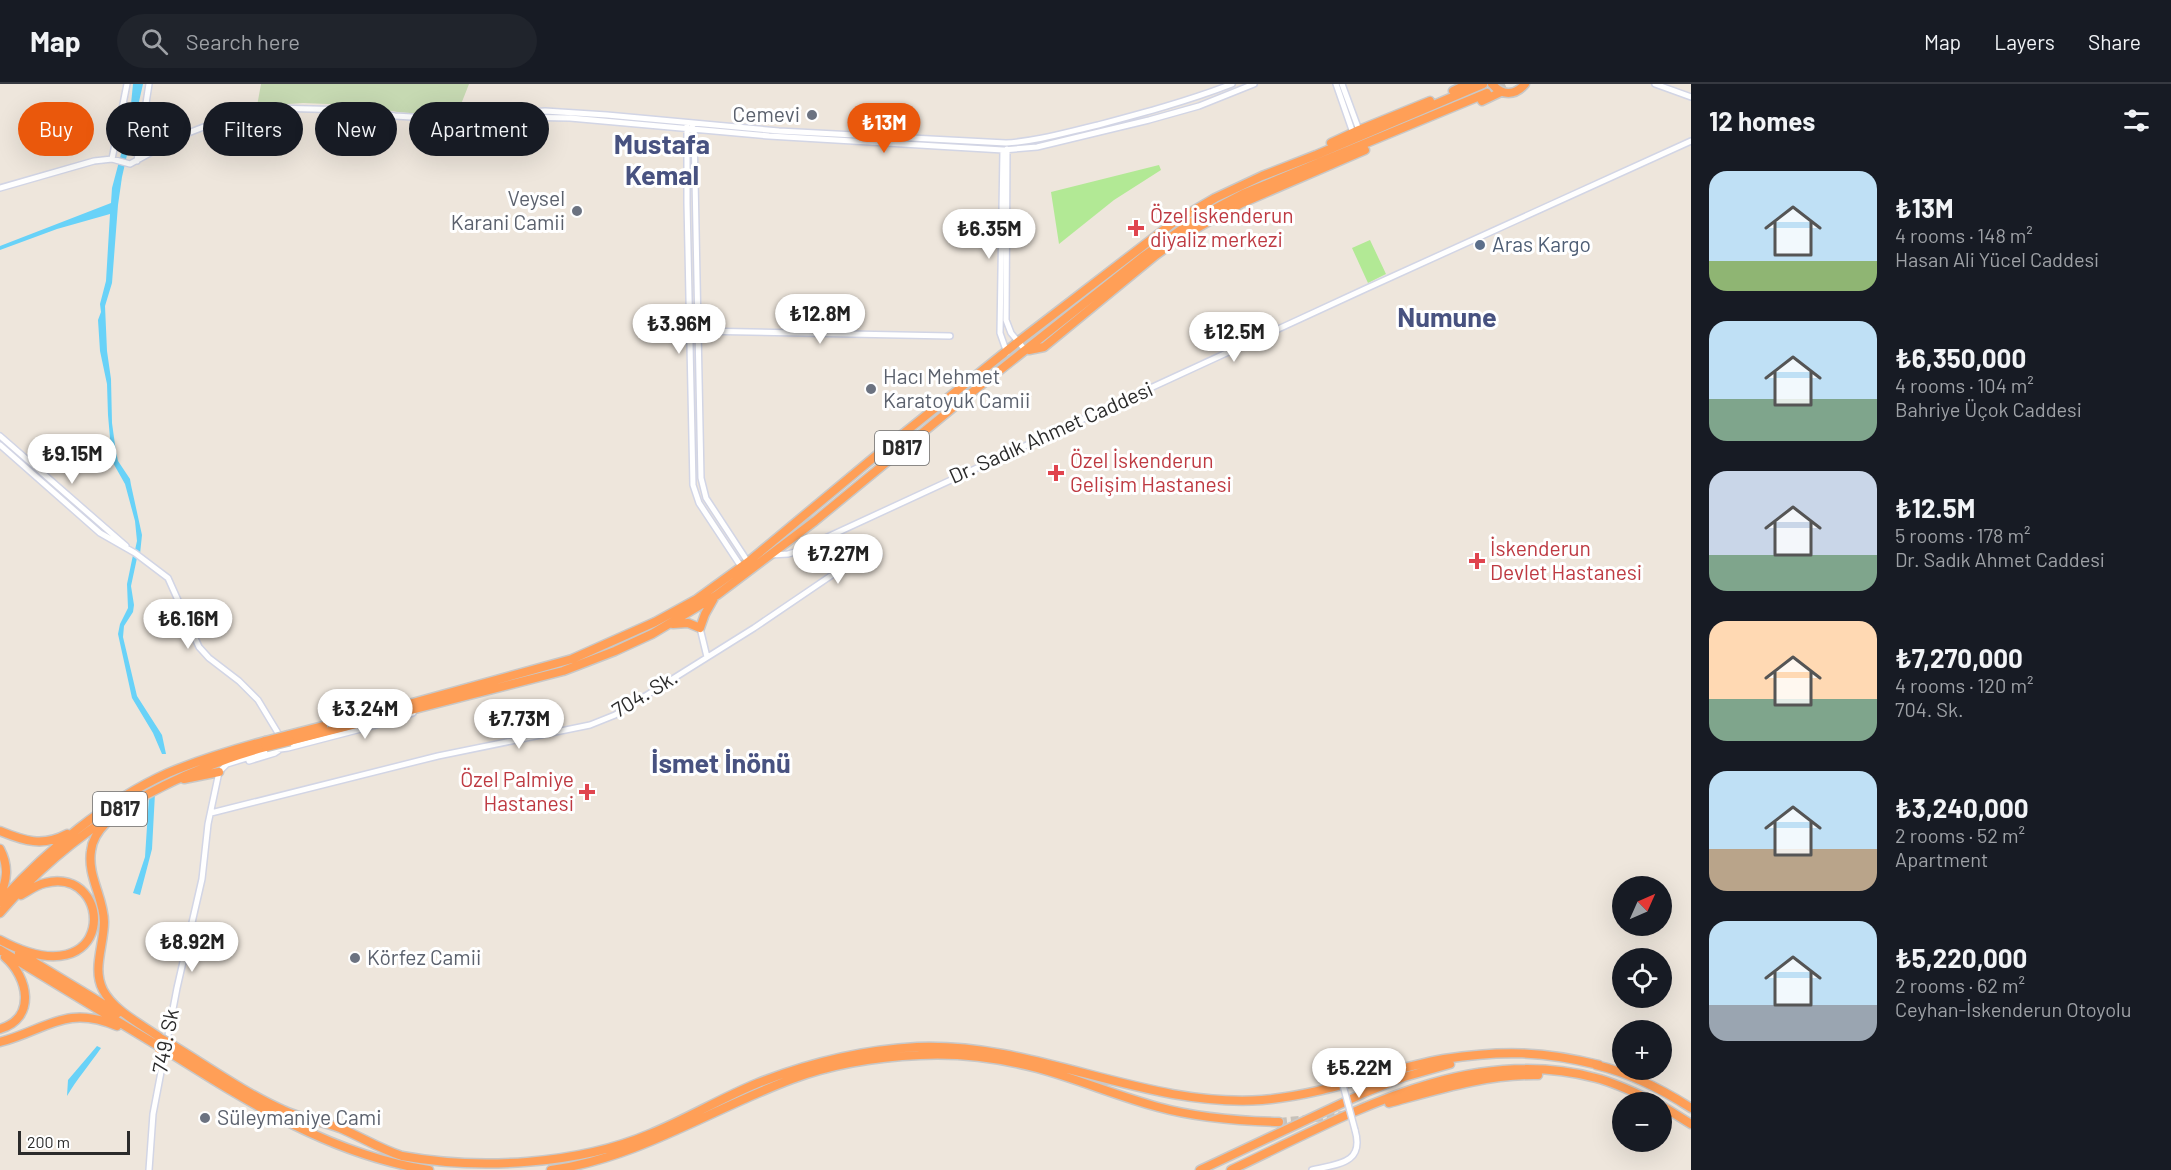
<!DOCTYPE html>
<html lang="en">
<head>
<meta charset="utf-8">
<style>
	body { margin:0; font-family:Barlow,sans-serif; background:#20242c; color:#f1f3f6; height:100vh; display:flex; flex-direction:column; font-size:22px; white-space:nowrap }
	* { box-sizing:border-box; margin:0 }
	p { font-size:20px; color:#9ea1a6 }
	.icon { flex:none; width:33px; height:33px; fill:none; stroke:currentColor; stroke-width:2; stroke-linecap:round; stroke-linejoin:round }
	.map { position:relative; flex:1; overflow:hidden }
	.drawer { display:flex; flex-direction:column; background:#171b24; width:480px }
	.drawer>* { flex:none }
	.banner { position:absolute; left:18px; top:18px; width:570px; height:54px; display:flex; gap:12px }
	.needle { width:39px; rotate:45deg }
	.tools { position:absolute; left:1612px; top:792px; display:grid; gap:12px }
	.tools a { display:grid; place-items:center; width:60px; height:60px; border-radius:50%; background:#171b24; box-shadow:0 6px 24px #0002; font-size:30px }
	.scale { position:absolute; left:18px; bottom:15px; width:112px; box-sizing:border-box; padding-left:6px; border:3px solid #2b2b2b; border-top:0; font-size:16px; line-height:21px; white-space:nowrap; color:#2b2b2b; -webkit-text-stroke:4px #fff; paint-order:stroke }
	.price { position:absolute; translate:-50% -51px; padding:0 14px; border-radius:21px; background:#fff; color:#222; font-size:20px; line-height:39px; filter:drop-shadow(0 2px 3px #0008) }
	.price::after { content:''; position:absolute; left:50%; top:36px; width:18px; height:14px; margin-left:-9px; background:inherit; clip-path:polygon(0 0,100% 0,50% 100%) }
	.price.on { background:#ea580c; color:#fff }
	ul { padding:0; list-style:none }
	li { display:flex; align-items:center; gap:18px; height:150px; padding:0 18px }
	li span { display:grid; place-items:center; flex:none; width:168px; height:120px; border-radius:18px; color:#555 }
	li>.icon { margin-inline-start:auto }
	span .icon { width:72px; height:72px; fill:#fffc; stroke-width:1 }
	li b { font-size:26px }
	h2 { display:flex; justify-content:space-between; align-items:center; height:72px; padding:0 18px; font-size:26px }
	.chip { padding:0 21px; border-radius:27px; background:#171b24; box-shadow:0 6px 24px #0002; font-size:21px; line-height:54px }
	.chip.on { background:#ea580c; color:#fff }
	header { display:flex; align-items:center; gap:36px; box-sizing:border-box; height:84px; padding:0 30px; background:#171b24; border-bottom:2px solid #363941 }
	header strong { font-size:28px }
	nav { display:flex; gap:33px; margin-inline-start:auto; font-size:21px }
	.search { width:420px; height:54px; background:#20242c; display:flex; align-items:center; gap:15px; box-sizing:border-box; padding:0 21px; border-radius:33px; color:#9ea1a6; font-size:22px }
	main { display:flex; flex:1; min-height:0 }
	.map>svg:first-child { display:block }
</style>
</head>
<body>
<header>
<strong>Map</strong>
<div class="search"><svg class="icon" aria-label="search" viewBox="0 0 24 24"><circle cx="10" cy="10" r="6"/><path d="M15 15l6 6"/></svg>Search here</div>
<nav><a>Map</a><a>Layers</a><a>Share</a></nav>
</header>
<main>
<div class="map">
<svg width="1691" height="1086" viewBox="0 0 1691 1086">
	<rect width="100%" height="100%" fill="#eee6dc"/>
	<path fill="#b2e995" d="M 1159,81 L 1161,86 L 1114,116 L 1059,160 L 1051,108 Z
		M 1370,156 L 1386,190 L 1368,199 L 1352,164 Z"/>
	<path fill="#c6d9b2" d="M 261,0 L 469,0 L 456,33 L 398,28 L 353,21 L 303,19 L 257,22 Z"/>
	<path fill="#68d2f8" d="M 133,0 L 143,0 L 122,93 L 118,121 L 112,199 L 105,222 L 107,267 L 111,295 L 112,339 L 116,368 L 118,377 L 130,395 L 131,401 L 142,451 L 140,470 L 135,466 L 137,457 L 135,437 L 125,400 L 112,377 L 108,331 L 107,300 L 100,267 L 98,236 L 101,228 L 100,220 L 106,197 L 110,130 L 57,145 L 0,166 L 0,162 L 111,119 L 112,104 L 129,40 Z
		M 133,471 L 137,474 L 131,502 L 134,521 L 133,528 L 124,542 L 123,553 L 137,612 L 162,651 L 166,670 L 162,670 L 153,649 L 132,614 L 118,550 L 120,540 L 128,524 L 127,500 Z
		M 155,709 L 152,765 L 140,811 L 133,809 L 145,773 L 149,712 Z
		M 97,962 L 101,964 C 90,980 77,995 67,1012 L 68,996 Z"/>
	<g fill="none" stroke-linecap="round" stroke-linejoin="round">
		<path stroke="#c7c1b9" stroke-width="8" stroke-dasharray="8 4" stroke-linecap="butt" d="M 1487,9 L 1508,0
			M 1279,1038 L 1344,1031"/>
		<defs>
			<path id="minor" d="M 1336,0 L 1353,49
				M 1342,0 L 1359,46
				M 1655,0 L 1691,13
				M 509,31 L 513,29 L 545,27 L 607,31 L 779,47 L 1006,59 C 1038,57 1067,48 1098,41 C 1143,29 1188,17 1232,0
				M 687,42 L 687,119 L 693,401 L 699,419 L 742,484
				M 692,43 L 694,45 L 701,394 L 706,414 L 748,478
				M 1007,65 L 1006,236 L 1011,249 L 1026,267
				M 1003,66 L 1000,249 L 1007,269
				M 112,75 L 127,0
				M 137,77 L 149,0
				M 0,104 L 94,77 L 112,75 L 130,80 L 183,51 L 232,32 L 270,24 L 354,26 L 395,32 L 462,36 L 509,31 L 512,33 L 570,34 L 769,52 L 1003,66 L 1037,63 L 1149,36 L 1199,22 L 1254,0
				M 698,247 L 950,252
				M 0,352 L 126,462
				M 0,361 L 100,449 L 135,469 L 168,494 L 199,563 L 209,574 L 239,597 L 258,616 L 281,654
				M 771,471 L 788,470 L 795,468 L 1365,205 L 1691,57
				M 700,544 L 707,573
				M 249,677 L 275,669 L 278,667
				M 211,729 L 438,672 L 590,641 L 615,631 L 754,544 L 835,489 L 879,471
				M 149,1086 L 153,1030 L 177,904 L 202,795 L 208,740 L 219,688 L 227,680 L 273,666 L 288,664 L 388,638 L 413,629
				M 1312,1086 C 1337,1080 1365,1080 1355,1046"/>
			<path id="highway" d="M 1492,0 C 1502,12 1515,12 1525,0
				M 1453,7 L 1468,0
				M 1482,17 L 1501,8
				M 1331,59 L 1359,46 L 1430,17
				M 1029,266 L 1044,263 L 1156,171 L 1181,153 L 1242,119 L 1365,66
				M 673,540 L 688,539 L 700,544 L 705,530 L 714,514
				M 387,626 L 572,575 L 655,538 L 697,515 L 748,478 L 884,365 L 1019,257 L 1174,138 L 1215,114 L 1262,92 L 1316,71 L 1483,0
				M 288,651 L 323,642
				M 290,657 L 563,587 L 615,567 L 652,550 L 717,511 L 815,437 L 966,313 L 1144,172 L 1199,133 L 1243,110 L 1487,9
				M 184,695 L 219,688
				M 106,739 C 98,747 92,756 91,767 C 87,792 104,814 104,838 C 104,861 92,885 103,906 C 114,927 141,940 159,953
				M 0,747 C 24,757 43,763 67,750
				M 0,765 C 9,782 7,796 0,812
				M 0,818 C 46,767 106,717 168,689 C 199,676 232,666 265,657
				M 0,829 C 70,747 163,691 266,663
				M 0,856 C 117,918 116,781 45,799 C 36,801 28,807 21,811
				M 0,866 L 160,963
				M 19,869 L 118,929
				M 0,945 C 37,934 28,893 5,873
				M 0,958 C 46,946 66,920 117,942
				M 174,962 C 210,984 245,1009 283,1026 C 301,1035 322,1037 340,1044 C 361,1053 380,1065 402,1072 C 478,1086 577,1081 650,1050 C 687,1035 721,1014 758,999 C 809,979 862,966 917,963 C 1036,958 1143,1024 1262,1016 C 1325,1011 1383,986 1444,975 C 1502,966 1543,967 1599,981
				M 172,970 C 253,1021 333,1071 429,1086
				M 1596,981 C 1630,989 1663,1006 1691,1024
				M 1389,1019 C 1437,1006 1487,990 1538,991
				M 1662,1022 L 1691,1040
				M 551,1086 C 638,1074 711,1025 792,995 C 832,980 877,973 920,971 C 959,969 999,974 1037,984 C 1078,995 1117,1012 1158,1023 C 1198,1034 1238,1037 1279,1038
				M 1200,1086 L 1364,1009 L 1404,993 L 1450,980
				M 1231,1086 C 1344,1033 1466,959 1596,994 C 1616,999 1636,1009 1655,1018"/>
		</defs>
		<use href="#minor" stroke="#d2d5e5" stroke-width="8"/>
		<use href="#highway" stroke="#c8c8c8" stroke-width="11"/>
		<use href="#minor" stroke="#fff" stroke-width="5"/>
		<use href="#highway" stroke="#ff9f57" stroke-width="8"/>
		<defs>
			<path id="minor-bridge" d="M 1340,990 L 1355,1046"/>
			<path id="highway-bridge" d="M 265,657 L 288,651
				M 266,663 L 290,657
				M 162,955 L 174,962
				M 159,965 L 171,971"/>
		</defs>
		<use href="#minor-bridge" stroke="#d2d5e5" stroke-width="8" stroke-linecap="butt"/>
		<use href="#highway-bridge" stroke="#c8c8c8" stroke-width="11" stroke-linecap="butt"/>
		<use href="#minor-bridge" stroke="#fff" stroke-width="5"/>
		<use href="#highway-bridge" stroke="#ff9f57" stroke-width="8"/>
	</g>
	<g fill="#6b7280" stroke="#fff" stroke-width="2">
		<circle cx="812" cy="31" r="6"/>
		<circle cx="577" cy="127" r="6"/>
		<circle cx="871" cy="305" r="6"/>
		<circle cx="355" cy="874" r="6"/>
		<circle cx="205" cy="1034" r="6"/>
	</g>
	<g fill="#e0444e" stroke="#fff" stroke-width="2">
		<path d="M1133 135h6v6h6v6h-6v6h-6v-6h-6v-6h6z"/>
		<path d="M1053 380h6v6h6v6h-6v6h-6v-6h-6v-6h6z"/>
		<path d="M1474 468h6v6h6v6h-6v6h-6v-6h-6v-6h6z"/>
		<path d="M584 699h6v6h6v6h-6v6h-6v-6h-6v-6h6z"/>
	</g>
	<circle fill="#5c6f8a" stroke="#fff" stroke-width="2" cx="1480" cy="161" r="6"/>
	<g text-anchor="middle" stroke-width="6" stroke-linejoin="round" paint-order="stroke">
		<g fill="#fff" stroke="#6b6b6b" stroke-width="1.5">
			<rect x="875" y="347" width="54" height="34" rx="4.5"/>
			<rect x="93" y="708" width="54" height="34" rx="4.5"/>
		</g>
		<g font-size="20" font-weight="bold" fill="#2b2b2b">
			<text x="902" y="371">D817</text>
			<text x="120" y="732">D817</text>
		</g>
		<g font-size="21" fill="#5b616d" stroke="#fff" text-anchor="start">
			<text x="800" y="38" text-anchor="end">Cemevi</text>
			<text x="565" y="122" text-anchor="end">Veysel<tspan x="565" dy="24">Karani Camii</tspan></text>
			<text x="883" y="300">Hacı Mehmet<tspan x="883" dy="24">Karatoyuk Camii</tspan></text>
			<text x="367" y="881">Körfez Camii</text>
			<text x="217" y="1041">Süleymaniye Cami</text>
		</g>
		<g font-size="21" fill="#be3a42" stroke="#fff" text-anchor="start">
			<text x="1150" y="139">Özel iskenderun<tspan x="1150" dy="24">diyaliz merkezi</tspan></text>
			<text x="1070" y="384">Özel İskenderun<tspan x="1070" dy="24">Gelişim Hastanesi</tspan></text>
			<text x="1490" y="472">İskenderun<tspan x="1490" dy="24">Devlet Hastanesi</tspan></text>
			<text x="574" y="703" text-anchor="end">Özel Palmiye<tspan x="574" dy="24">Hastanesi</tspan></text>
		</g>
		<g font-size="21" fill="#4e5e75" stroke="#fff" text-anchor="start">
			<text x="1492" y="168">Aras Kargo</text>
		</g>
		<g font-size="21" fill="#2b2b2b" stroke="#fff">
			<text transform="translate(1051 349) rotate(-24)" y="7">Dr. Sadık Ahmet Caddesi</text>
			<text transform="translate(645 610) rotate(-31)" y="7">704. Sk.</text>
			<text transform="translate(166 957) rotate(-79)" y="7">749. Sk</text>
		</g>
		<g font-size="27" font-weight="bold" fill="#485280" stroke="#fff">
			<text x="662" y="70">Mustafa<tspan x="662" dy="31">Kemal</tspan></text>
			<text x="1447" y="243">Numune</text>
			<text x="721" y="689">İsmet İnönü</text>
		</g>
	</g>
</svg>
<div class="tools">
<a><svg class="needle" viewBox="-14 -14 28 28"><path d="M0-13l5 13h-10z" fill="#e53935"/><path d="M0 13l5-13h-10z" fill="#9ea1a6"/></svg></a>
<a><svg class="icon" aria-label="locate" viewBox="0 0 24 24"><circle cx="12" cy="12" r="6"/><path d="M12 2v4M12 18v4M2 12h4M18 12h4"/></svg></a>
<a>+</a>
<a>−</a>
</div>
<div class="scale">200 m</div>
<b class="price on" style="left:884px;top:70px">₺13M</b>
<b class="price" style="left:989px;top:176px">₺6.35M</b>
<b class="price" style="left:820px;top:261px">₺12.8M</b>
<b class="price" style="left:679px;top:271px">₺3.96M</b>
<b class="price" style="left:1234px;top:279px">₺12.5M</b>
<b class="price" style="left:72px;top:401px">₺9.15M</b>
<b class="price" style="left:838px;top:501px">₺7.27M</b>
<b class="price" style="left:188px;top:566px">₺6.16M</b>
<b class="price" style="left:365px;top:656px">₺3.24M</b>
<b class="price" style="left:519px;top:666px">₺7.73M</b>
<b class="price" style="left:192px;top:889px">₺8.92M</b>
<b class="price" style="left:1359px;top:1015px">₺5.22M</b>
<div class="banner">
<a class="chip on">Buy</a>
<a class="chip">Rent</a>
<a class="chip">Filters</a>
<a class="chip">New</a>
<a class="chip">Apartment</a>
</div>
</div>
<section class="drawer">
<h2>12 homes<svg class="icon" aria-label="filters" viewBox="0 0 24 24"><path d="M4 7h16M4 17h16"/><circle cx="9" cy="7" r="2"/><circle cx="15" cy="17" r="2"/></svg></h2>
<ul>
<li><span style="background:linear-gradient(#bfe0f5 75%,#8fb573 0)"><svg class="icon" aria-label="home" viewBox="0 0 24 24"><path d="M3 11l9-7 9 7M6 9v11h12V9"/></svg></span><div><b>₺13M</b><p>4 rooms · 148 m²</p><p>Hasan Ali Yücel Caddesi</p></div></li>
<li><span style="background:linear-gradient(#bfe0f5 65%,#7fa58c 0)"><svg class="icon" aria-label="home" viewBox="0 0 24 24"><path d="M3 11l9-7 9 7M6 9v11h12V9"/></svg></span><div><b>₺6,350,000</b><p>4 rooms · 104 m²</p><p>Bahriye Üçok Caddesi</p></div></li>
<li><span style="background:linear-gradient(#c9d6e8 70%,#7fa58c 0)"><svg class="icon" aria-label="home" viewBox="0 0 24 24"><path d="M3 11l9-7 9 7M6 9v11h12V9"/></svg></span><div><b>₺12.5M</b><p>5 rooms · 178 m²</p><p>Dr. Sadık Ahmet Caddesi</p></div></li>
<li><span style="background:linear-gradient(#ffd9b3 65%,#7fa58c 0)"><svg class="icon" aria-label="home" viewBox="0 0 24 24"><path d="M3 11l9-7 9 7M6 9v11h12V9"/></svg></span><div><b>₺7,270,000</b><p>4 rooms · 120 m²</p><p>704. Sk.</p></div></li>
<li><span style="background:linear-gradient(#bfe0f5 65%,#b9a48a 0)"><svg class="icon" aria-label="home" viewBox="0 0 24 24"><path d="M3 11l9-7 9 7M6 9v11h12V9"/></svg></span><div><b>₺3,240,000</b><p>2 rooms · 52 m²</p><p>Apartment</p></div></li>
<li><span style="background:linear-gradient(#bfe0f5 70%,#9aa5b1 0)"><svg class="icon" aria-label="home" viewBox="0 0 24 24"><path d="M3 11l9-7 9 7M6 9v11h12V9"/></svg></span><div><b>₺5,220,000</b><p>2 rooms · 62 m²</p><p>Ceyhan-İskenderun Otoyolu</p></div></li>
</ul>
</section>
</main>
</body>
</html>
